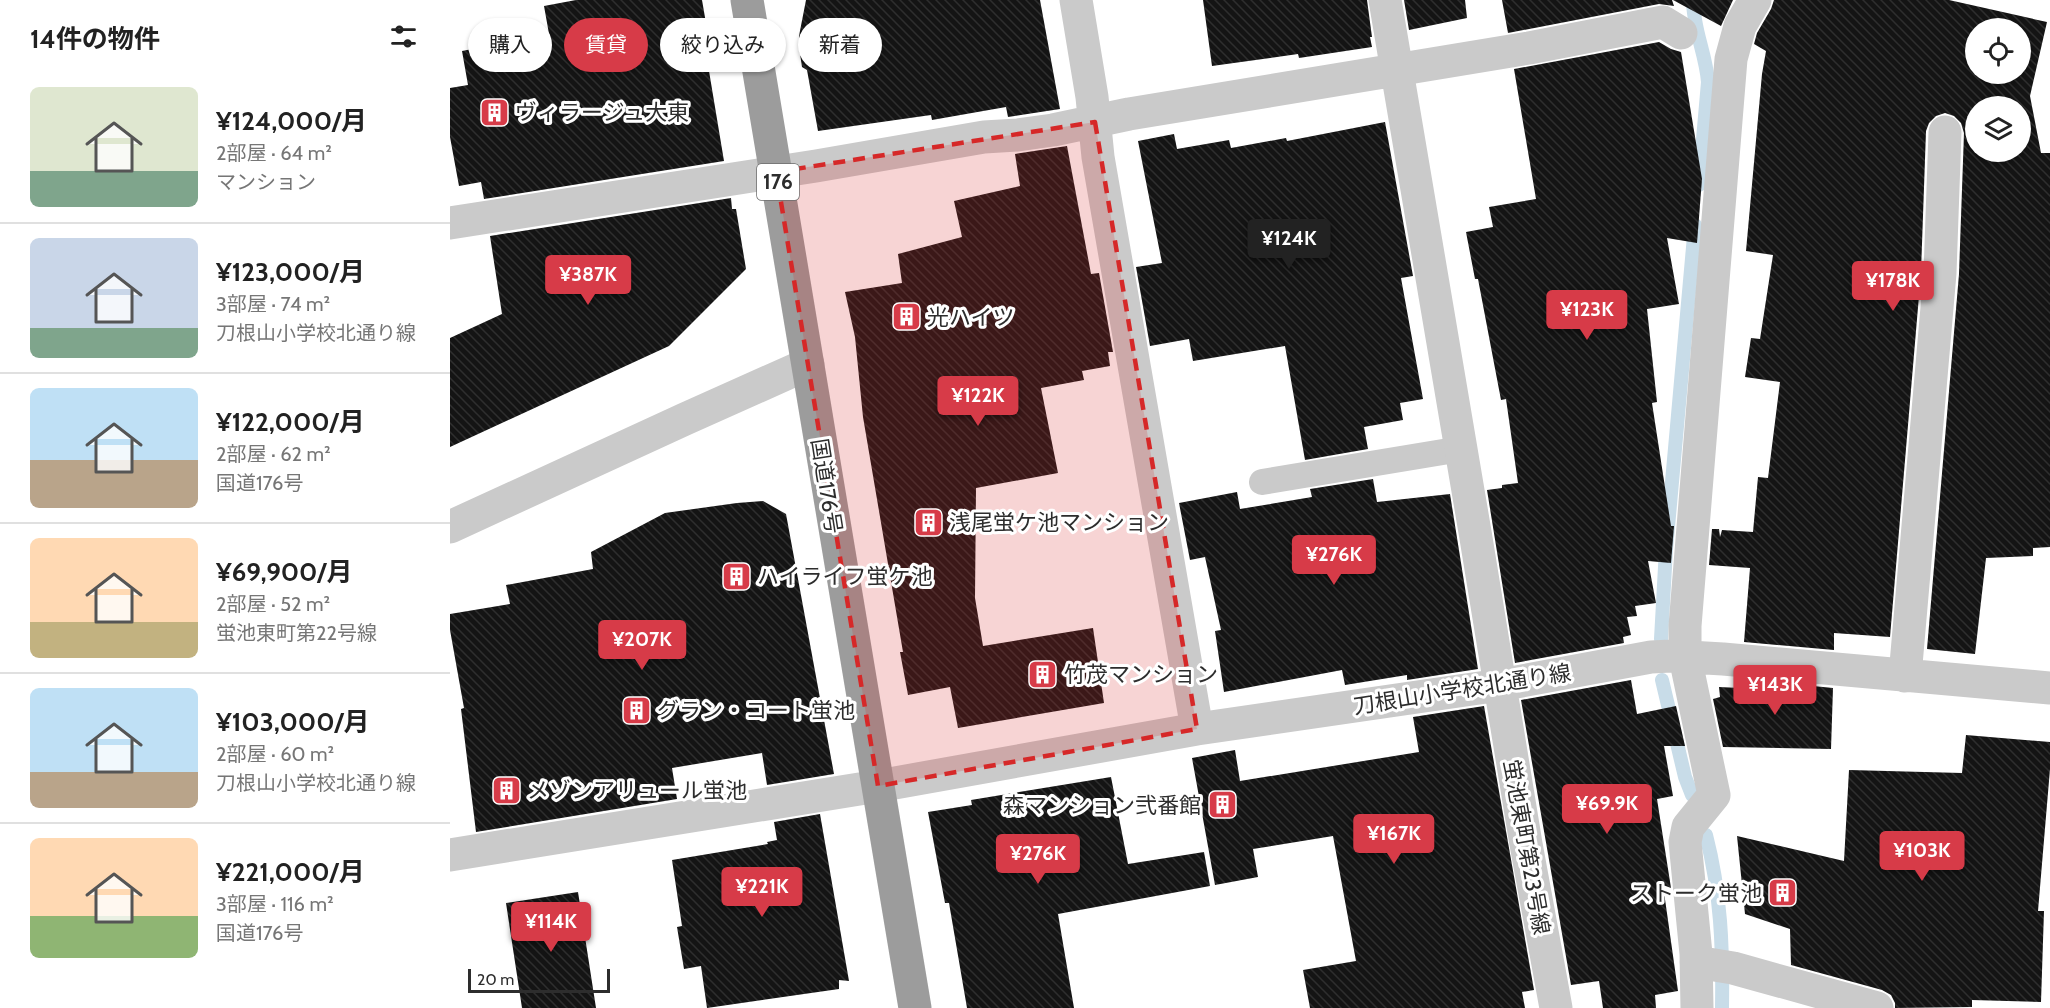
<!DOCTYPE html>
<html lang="ja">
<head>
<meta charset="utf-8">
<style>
	body { margin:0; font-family:Cabin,"Noto Sans JP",sans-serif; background:#f6f6f6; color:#222; height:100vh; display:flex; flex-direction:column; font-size:22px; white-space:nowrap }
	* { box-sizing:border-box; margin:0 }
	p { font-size:20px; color:#767676 }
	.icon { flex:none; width:33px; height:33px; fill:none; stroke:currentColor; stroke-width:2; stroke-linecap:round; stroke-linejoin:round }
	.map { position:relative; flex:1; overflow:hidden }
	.sheet { display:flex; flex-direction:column; background:#fff; width:450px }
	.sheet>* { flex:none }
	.hud { position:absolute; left:18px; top:18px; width:570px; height:54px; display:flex; gap:12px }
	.tools { position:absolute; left:1515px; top:18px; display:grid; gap:12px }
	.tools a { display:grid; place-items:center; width:66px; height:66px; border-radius:50%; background:#fff; box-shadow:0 2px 4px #0004; font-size:30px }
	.scale { position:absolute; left:18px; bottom:15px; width:142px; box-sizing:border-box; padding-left:6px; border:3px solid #2d2d2d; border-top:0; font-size:16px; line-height:21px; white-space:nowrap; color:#2d2d2d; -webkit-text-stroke:4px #fff; paint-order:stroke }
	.price { position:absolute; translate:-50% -51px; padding:0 14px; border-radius:6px; background:#d73b48; color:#fff; font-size:20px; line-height:39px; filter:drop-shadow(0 2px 3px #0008) }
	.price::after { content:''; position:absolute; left:50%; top:36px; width:18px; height:14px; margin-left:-9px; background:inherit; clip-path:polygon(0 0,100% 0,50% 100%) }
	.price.selected { background:#222; color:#fff }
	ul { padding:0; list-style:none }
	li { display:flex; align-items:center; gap:18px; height:150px; padding:0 30px }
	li+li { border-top:2px solid #e0e0e0 }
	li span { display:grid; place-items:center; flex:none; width:168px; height:120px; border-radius:9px; color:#555 }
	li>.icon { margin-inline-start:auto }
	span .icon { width:72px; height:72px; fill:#fffc; stroke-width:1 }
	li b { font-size:26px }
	h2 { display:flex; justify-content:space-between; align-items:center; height:72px; padding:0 30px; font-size:26px }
	.pill { padding:0 21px; border-radius:27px; background:#fff; box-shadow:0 2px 4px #0004; font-size:21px; line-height:54px }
	.pill.selected { background:#d73b48; color:#fff }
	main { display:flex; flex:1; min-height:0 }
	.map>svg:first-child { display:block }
</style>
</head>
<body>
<main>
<section class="sheet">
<h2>14件の物件<svg class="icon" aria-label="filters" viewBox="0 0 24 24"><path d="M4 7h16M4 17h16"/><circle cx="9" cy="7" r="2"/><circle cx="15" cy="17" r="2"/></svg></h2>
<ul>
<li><span style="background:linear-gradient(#dfe7d0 70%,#7fa58c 0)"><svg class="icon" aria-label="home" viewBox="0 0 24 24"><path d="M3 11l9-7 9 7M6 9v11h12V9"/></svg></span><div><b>¥124,000/月</b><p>2部屋 · 64 m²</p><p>マンション</p></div></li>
<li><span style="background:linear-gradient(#c9d6e8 75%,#7fa58c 0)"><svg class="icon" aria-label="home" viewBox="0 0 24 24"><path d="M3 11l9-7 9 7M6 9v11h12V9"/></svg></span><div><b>¥123,000/月</b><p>3部屋 · 74 m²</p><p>刀根山小学校北通り線</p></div></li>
<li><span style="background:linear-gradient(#bfe0f5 60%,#b9a48a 0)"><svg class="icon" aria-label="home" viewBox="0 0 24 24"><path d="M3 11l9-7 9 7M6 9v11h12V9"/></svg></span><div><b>¥122,000/月</b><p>2部屋 · 62 m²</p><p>国道176号</p></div></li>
<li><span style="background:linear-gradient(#ffd9b3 70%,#c2b280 0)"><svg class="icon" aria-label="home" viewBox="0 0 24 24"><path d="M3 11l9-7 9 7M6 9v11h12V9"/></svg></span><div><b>¥69,900/月</b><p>2部屋 · 52 m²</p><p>蛍池東町第22号線</p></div></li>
<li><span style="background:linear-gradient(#bfe0f5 70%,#b9a48a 0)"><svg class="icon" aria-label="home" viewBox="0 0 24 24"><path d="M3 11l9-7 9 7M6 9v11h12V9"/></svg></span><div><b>¥103,000/月</b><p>2部屋 · 60 m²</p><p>刀根山小学校北通り線</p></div></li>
<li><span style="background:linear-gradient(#ffd9b3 65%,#8fb573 0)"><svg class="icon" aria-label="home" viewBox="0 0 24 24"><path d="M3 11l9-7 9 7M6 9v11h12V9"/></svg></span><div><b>¥221,000/月</b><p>3部屋 · 116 m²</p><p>国道176号</p></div></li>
</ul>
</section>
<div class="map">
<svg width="1600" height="1008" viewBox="0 0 1600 1008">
	<defs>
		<pattern id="building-back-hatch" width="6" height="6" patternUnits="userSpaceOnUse" patternTransform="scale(1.5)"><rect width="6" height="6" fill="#141414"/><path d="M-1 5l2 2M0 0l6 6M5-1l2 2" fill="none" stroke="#2e2e2e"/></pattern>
	</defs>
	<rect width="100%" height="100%" fill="#fff"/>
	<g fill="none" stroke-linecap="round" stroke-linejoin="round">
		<path stroke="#c8dce8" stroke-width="14" d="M 1243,0 C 1243,29 1256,54 1258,82 L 1249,185
			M 1211,639 L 1216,549 L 1245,225
			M 1212,680 L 1235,777 L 1242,795
			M 1256,835 C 1271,893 1273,948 1272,1008"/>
	</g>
	<path fill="url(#building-back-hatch)" fill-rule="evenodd" d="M 126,0 L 252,0 L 263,64 L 258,65 L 274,161 L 34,199 L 31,182 L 9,186 L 0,137 L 0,88 L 18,85 L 12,51 L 99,34 L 94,6 Z
		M 356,0 L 590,0 L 610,109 L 558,117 L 556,107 L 482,120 L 481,115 L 368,131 L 357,70 L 352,67 L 349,47 L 349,36 Z
		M 753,0 L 917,0 L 922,37 L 920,37 L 922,47 L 849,58 L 848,54 L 762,66 Z
		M 954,0 L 1015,0 L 1017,18 L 959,30 Z
		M 1052,0 L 1222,0 L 1224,6 L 1209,4 L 1058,33 Z
		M 1223,0 L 1283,0 L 1271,26 Z
		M 1324,0 L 1499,0 L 1597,22 L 1580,96 L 1591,153 L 1600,153 L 1600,547 L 1583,548 L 1583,556 L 1536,558 L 1525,654 L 1477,649 L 1509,274 L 1514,133 L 1511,123 L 1504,116 L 1495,113 L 1486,116 L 1479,123 L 1476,131 L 1471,272 L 1440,637 L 1384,633 L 1384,650 L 1294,642 L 1300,568 L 1259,565 L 1262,529 L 1269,529 L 1270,537 L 1272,530 L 1303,532 L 1308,477 L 1318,478 L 1330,382 L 1295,377 L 1301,338 L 1310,339 L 1323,255 L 1296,251 L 1312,74 L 1316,51 L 1304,44 L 1307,33 L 1321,9 ZM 1526,28 L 1570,28 L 1570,74 L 1526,74 ZM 1526,106 L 1570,106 L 1570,152 L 1526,152 Z
		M 1209,42 L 1221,49 L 1231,52 L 1252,179 L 1247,243 L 1217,238 L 1229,304 L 1197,309 L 1207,402 L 1202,403 L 1221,526 L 1224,526 L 1221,563 L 1198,561 L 1206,603 L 1185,606 L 1187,616 L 1177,617 L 1181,635 L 1173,637 L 1174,643 L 1065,663 L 1037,490 L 1052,488 L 1052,485 L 1068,483 L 1056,399 L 1051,400 L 1028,279 L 1025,279 L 1016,232 L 1043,227 L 1039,207 L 1086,199 L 1064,69 Z
		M 935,122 L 963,276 L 951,278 L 973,399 L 950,403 L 953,420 L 914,427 L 918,449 L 855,460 L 835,346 L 743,361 L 739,339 L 700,346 L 686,267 L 712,263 L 688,141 L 724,134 L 727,149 L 779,140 L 781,148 L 836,138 L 837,141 Z
		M 617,146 L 641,274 L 649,273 L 663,352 L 658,352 L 660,366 L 632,371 L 634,380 L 591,388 L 608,473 L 526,488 L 525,598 L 533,646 L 643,628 L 654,703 L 508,728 L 500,687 L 458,695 L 450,652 L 453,652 L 413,417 L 405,337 L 395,292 L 452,283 L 448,254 L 512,237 L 504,201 L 570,186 L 565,154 Z
		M 281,198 L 282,209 L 286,209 L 296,269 L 219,346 L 0,447 L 0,338 L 52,314 L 40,236 Z
		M 923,479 L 927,502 L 1000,494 L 1028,669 L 957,680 L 957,675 L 895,685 L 892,670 L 774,692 L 765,631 L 771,630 L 755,557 L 740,560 L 729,503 L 787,492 L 790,509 L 862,497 L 860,489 Z
		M 313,501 L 336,514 L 384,774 L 317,785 L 312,753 L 222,768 L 227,799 L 26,832 L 11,709 L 14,708 L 0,630 L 0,614 L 60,604 L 56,585 L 143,569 L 141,552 L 215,513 L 287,503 Z
		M 1291,679 L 1383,688 L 1381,749 L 1273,747 L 1263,699 L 1270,697 L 1269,687 L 1290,688 Z
		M 1181,680 L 1187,714 L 1226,706 L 1235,746 L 1214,746 L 1223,796 L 1207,799 L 1221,888 L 1213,885 L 1228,991 L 1205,995 L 1206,1008 L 1153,1008 L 1149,981 L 1121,985 L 1071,700 Z
		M 1034,706 L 1084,990 L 1072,992 L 1075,1008 L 860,1008 L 853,970 L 906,961 L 883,836 L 803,849 L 808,877 L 765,885 L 742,758 L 785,750 L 790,781 L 969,752 L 963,717 Z
		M 1516,735 L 1600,742 L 1600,769 L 1588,911 L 1594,911 L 1591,1002 L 1522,1000 L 1522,1007 L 1445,1008 L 1445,1003 L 1441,995 L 1432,990 L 1341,965 L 1340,929 L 1295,914 L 1287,836 L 1394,861 L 1399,770 L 1512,773 Z
		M 661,777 L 678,864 L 754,852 L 760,886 L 608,914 L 624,1008 L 517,1008 L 499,903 L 495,903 L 478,812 L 522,805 L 521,800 Z
		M 370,814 L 399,981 L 389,980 L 389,989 L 257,1008 L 251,966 L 234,969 L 227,927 L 232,926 L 222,860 L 318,844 L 317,842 L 327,840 L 324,822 Z
		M 128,892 L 146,1008 L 72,1008 L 56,903 Z"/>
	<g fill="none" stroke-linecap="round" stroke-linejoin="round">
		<path stroke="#cacaca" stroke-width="26" d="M 812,482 L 1011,449"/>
		<path stroke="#cacaca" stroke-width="33" d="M 626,0 L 642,97 L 648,157 L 747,729
			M 935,0 L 1025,532 L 1076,844 L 1106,1008
			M 0,223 L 366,166 L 534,137 L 568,135 L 603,130 L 679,114 L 1079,48 L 1213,22 L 1231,33
			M 1455,676 L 1490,273 L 1495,132
			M 0,855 L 428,786 L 747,729 L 1050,685 L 1201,657 L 1221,656 L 1273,659 L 1600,688
			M 1246,962 L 1283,968 L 1427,1008
			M 1247,1008 L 1246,954 L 1235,842 L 1238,827 L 1264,795 L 1235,657 L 1235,626 L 1281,59 L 1290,26 L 1305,0"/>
		<path stroke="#cacaca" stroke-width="33" d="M 0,527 L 235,419 L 358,364"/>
		<path stroke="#9c9c9c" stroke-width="33" d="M 297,0 L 465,1008"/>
	</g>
	<path fill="#d62828" fill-opacity="0.2" stroke="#d62828" stroke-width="4.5" stroke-dasharray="12 8" stroke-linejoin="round" d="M 645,122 L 747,729 L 428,786 L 326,172 Z"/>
	<defs>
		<symbol id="building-square" viewBox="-11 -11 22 22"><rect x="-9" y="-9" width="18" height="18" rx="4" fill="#d73b48" stroke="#fff"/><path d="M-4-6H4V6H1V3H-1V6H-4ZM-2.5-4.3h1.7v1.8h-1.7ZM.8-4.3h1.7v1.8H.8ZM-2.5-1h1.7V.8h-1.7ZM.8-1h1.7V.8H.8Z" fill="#fff"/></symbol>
	</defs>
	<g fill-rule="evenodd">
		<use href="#building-square" x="28" y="96" width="33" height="33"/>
		<use href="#building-square" x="440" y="300" width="33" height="33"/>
		<use href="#building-square" x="462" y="506" width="33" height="33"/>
		<use href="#building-square" x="270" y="560" width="33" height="33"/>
		<use href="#building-square" x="576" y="658" width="33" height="33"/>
		<use href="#building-square" x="170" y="694" width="33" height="33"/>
		<use href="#building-square" x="40" y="774" width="33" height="33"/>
		<use href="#building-square" x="756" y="788" width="33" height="33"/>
		<use href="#building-square" x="1316" y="876" width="33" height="33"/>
	</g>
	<g text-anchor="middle" stroke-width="6" stroke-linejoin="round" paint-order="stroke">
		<rect fill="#fff" stroke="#6c6c6c" stroke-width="1.5" x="307" y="164" width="42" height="36" rx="4.5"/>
		<g font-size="21" font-weight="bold" fill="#2d2d2d">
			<text x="328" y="189">176</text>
		</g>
		<g font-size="22" fill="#2d2d2d" stroke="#fff" text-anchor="start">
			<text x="65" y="120">ヴィラージュ大東</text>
			<text x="477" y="325">光ハイツ</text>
			<text x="499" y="530">浅尾蛍ケ池マンション</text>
			<text x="307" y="584">ハイライフ蛍ケ池</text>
			<text x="614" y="682">竹茂マンション</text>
			<text x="207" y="718">グラン・コート蛍池</text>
			<text x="77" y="798">メゾンアリュール蛍池</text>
			<text x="751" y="813" text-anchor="end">森マンション弐番館</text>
			<text x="1312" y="901" text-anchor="end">ストーク蛍池</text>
		</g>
		<g font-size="22" fill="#2d2d2d" stroke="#fff">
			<text transform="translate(377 486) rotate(81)" y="8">国道176号</text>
			<text transform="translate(1012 689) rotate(-9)" y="8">刀根山小学校北通り線</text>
			<text transform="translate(1077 847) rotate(80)" y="8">蛍池東町第23号線</text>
		</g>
	</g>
</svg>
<div class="tools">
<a><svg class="icon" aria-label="locate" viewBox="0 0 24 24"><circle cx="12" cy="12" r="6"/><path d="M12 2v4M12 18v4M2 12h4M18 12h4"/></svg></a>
<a><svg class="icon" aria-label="layers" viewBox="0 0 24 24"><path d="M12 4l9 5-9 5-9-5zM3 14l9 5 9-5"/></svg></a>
</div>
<div class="scale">20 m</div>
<b class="price selected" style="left:839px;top:270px">¥124K</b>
<b class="price" style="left:138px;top:306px">¥387K</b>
<b class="price" style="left:1443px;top:312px">¥178K</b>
<b class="price" style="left:1137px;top:341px">¥123K</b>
<b class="price" style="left:528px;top:427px">¥122K</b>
<b class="price" style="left:884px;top:586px">¥276K</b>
<b class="price" style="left:192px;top:671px">¥207K</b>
<b class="price" style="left:1325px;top:716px">¥143K</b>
<b class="price" style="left:1157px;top:835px">¥69.9K</b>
<b class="price" style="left:944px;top:865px">¥167K</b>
<b class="price" style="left:1472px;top:882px">¥103K</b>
<b class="price" style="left:588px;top:885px">¥276K</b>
<b class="price" style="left:312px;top:918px">¥221K</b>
<b class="price" style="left:101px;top:953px">¥114K</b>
<div class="hud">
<a class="pill">購入</a>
<a class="pill selected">賃貸</a>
<a class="pill">絞り込み</a>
<a class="pill">新着</a>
</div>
</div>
</main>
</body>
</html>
